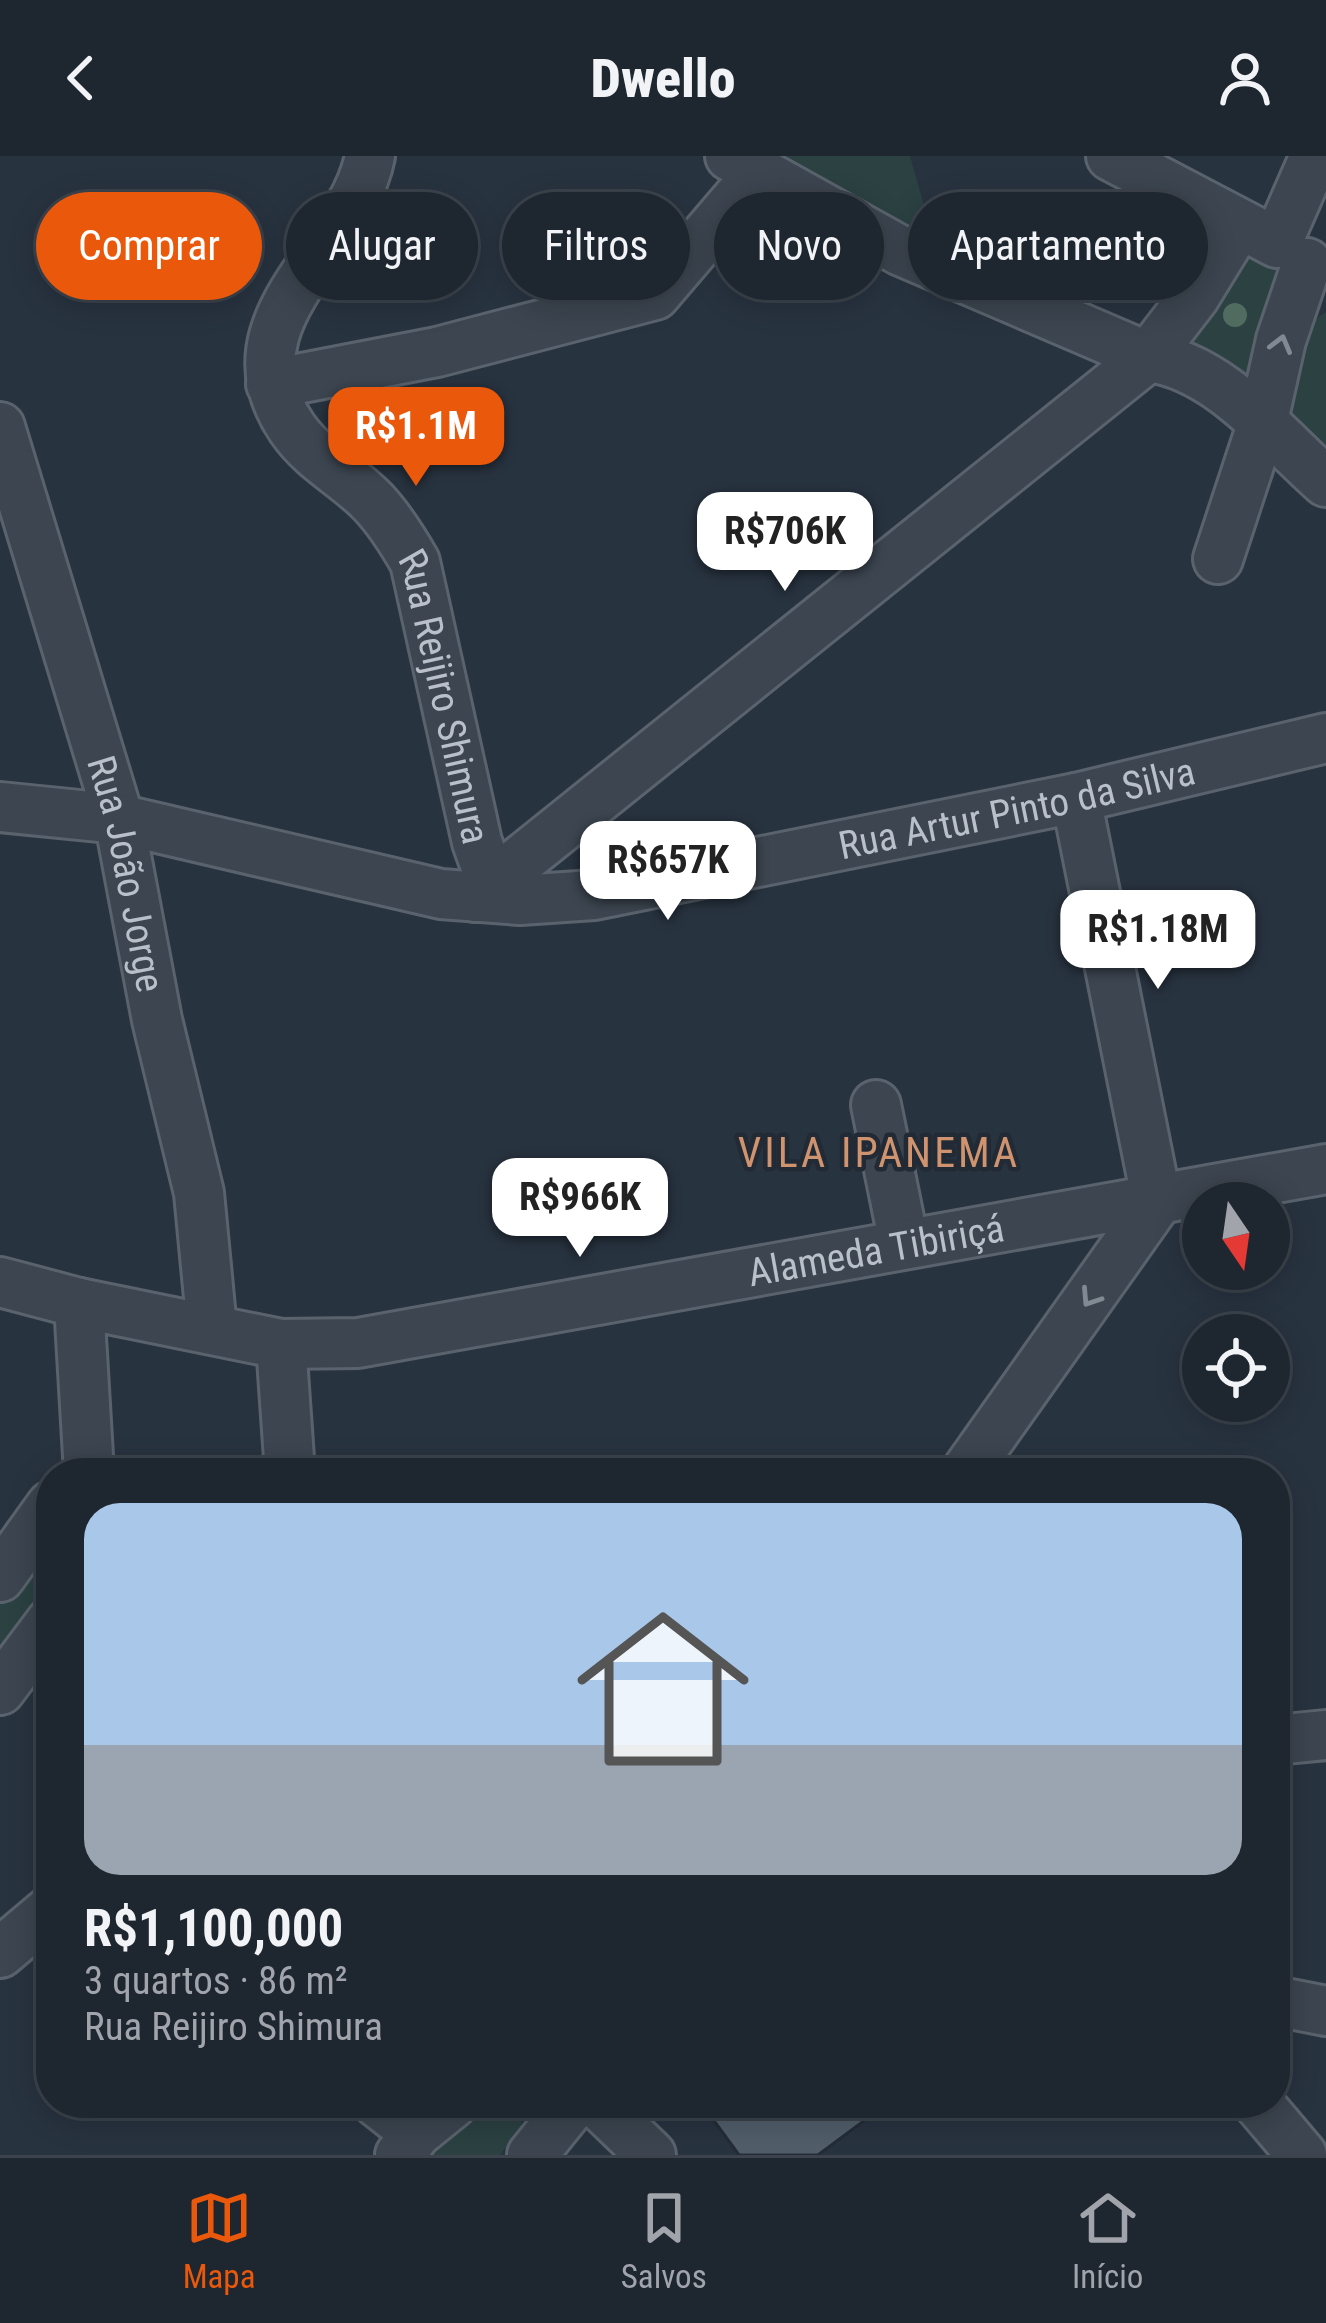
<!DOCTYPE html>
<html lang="pt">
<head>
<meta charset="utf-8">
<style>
	body { margin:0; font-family:"Roboto Condensed",sans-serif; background:#262e38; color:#f1f3f6; height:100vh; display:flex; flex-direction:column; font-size:45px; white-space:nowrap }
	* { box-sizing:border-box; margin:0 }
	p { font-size:39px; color:#a1a5ab }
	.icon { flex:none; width:66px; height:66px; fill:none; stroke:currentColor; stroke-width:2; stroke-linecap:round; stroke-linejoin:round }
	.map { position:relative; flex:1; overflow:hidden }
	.drawer { position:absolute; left:36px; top:1302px; width:1254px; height:660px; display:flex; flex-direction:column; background:#1e2630; border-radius:48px; box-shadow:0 6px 30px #0003,0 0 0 3px #3c434c }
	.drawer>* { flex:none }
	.hud { position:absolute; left:36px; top:36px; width:1254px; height:108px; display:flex; gap:24px }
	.needle { width:78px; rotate:167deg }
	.controls { position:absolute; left:1182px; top:1026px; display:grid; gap:24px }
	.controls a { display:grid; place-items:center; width:108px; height:108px; border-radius:50%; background:#1e2630; box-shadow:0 6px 30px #0003,0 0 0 3px #3c434c; font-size:60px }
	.price { position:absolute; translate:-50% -102px; padding:0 27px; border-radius:24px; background:#fff; color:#222; font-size:39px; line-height:78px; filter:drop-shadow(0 3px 6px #0008) }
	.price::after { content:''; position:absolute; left:50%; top:72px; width:36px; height:27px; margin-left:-18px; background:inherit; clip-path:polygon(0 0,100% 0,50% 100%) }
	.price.selected { background:#ea580c; color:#fff }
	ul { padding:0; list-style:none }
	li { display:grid; align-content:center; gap:24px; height:636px; padding:0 48px }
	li+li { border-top:3px solid #3c434c }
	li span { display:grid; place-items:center; height:372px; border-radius:36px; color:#555 }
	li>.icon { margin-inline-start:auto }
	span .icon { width:216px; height:216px; fill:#fffc; stroke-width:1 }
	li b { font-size:51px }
	.chip { padding:0 42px; border-radius:54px; background:#1e2630; box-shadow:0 6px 30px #0003,0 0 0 3px #3c434c; font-size:42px; line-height:108px }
	.chip.selected { background:#ea580c; color:#fff }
	header { display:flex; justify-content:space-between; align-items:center; height:156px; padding:0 48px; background:#1e2630; font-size:54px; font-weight:800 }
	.tab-bar { display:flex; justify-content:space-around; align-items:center; height:168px; border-top:3px solid #3c434c; background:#1e2630; font-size:33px; color:#a1a5ab }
	.tab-bar a { display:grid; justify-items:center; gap:6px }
	.tab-bar .selected { color:#ea580c }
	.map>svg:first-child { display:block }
</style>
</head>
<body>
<header><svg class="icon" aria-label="back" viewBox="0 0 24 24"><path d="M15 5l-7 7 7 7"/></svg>Dwello<svg class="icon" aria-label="person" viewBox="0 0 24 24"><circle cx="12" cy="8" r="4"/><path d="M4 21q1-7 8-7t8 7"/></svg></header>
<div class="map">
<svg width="1326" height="1999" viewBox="0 0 1326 1999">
	<rect width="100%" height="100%" fill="#283340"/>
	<path fill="#2b4142" d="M 745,0 L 910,0 L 929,67 L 922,90 Z
		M 1244,86 L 1291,112 L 1251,215 L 1240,227 L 1179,194 Z
		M 1326,156 L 1326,312 C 1317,303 1298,290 1292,278 C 1279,246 1293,172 1326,156 Z
		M 51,1384 L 51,1447 L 0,1517 L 0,1443 Z
		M 480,1947 L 524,1947 L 521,1972 L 500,1999 L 413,1999 Z"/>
	<path fill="#515e6a" stroke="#232c37" stroke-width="3" d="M 701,1947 L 888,1947 L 818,1999 L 739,1999 Z"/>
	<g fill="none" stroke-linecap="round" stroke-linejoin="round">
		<defs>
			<g id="minor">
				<path id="s1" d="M 370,0 C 351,97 219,164 292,272 C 314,304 347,319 373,346 C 390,364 403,385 415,406 L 477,686 L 492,728"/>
				<path d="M 730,0 L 901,95 L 1148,201 C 1219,210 1274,280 1326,326"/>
				<path d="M 1111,0 L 1277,87 L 1315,0"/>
				<path d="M 271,228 L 437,196 L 655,139 L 760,16"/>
				<path id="s2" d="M 0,271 L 119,663 L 157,864 L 199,1037 L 212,1173"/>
				<path d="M 1218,403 L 1262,269 L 1281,184 L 1307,107"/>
				<path d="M 1076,642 L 1157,1046"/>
				<path id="s3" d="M 0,651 L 119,663 L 441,738 L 520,744 L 594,739 L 1076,642 L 1326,582"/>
				<path d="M 475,741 L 1148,201 L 1195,140 L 1239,68"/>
				<path d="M 876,949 L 904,1087"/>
				<path id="s4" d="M 0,1126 L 79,1147 L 281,1188 L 358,1187 L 1326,1013"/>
				<path d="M 79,1147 L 89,1317"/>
				<path d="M 281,1188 L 290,1317"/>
				<path d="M 965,1317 L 1157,1046"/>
				<path d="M 0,1421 L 51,1350"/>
				<path d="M 0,1534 L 51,1466"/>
				<path d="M 1275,1584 L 1326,1579"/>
				<path d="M 0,1797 L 51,1754"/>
				<path d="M 1275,1845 L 1326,1855"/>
				<path d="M 378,1947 L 416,1977"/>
				<path d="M 597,1947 L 651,1999"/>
				<path d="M 1258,1947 L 1302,1999"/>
				<path d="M 400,1999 L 416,1977 L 453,1947"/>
				<path d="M 532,1999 L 574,1947"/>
			</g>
		</defs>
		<use href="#minor" stroke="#5a636d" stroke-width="54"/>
		<use href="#minor" stroke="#3c4550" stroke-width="48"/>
	</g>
	<circle fill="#506b5f" cx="1235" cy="159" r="12"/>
	<defs><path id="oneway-chevron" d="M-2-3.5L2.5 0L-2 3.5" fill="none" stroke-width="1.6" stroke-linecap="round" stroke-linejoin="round" transform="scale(3)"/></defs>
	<g stroke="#818993">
		<use href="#oneway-chevron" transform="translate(1281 188) rotate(-75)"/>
		<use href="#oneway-chevron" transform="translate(1090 1142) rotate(123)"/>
	</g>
	<g text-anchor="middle" stroke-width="9" stroke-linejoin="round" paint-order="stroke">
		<g font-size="39" fill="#b9c0ca" stroke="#212a35">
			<text dy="14" stroke="none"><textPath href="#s1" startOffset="624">Rua Reijiro Shimura</textPath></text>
			<text dy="14" stroke="none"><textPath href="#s3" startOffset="1035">Rua Artur Pinto da Silva</textPath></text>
			<text dy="14" stroke="none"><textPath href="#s2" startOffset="465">Rua João Jorge</textPath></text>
			<text dy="14" stroke="none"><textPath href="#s4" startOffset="891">Alameda Tibiriçá</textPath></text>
		</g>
		<g font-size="42" letter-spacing="3" fill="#cf946f" stroke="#212a35">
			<text x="879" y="1011">VILA IPANEMA</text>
		</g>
	</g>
</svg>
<div class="controls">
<a><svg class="needle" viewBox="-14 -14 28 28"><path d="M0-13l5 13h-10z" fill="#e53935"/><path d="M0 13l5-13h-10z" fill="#a1a5ab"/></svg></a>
<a><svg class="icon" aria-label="locate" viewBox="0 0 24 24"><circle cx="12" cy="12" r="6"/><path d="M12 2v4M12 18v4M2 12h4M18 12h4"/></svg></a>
</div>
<b class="price selected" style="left:416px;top:333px">R$1.1M</b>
<b class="price" style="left:785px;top:438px">R$706K</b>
<b class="price" style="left:668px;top:767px">R$657K</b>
<b class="price" style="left:1158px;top:836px">R$1.18M</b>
<b class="price" style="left:580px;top:1104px">R$966K</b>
<div class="hud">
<a class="chip selected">Comprar</a>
<a class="chip">Alugar</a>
<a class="chip">Filtros</a>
<a class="chip">Novo</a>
<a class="chip">Apartamento</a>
</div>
<section class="drawer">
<ul>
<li><span style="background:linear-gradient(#a9c7e8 65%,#9aa5b1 0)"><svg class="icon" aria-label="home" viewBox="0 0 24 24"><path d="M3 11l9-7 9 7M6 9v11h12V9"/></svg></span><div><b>R$1,100,000</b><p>3 quartos · 86 m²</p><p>Rua Reijiro Shimura</p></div></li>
</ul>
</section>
</div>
<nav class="tab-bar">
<a class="selected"><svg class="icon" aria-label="map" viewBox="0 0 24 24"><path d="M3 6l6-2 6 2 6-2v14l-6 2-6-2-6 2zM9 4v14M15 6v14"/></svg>Mapa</a>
<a><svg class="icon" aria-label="saved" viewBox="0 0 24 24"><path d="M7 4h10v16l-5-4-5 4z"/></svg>Salvos</a>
<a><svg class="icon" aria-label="home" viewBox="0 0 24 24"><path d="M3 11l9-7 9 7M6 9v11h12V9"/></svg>Início</a>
</nav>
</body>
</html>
